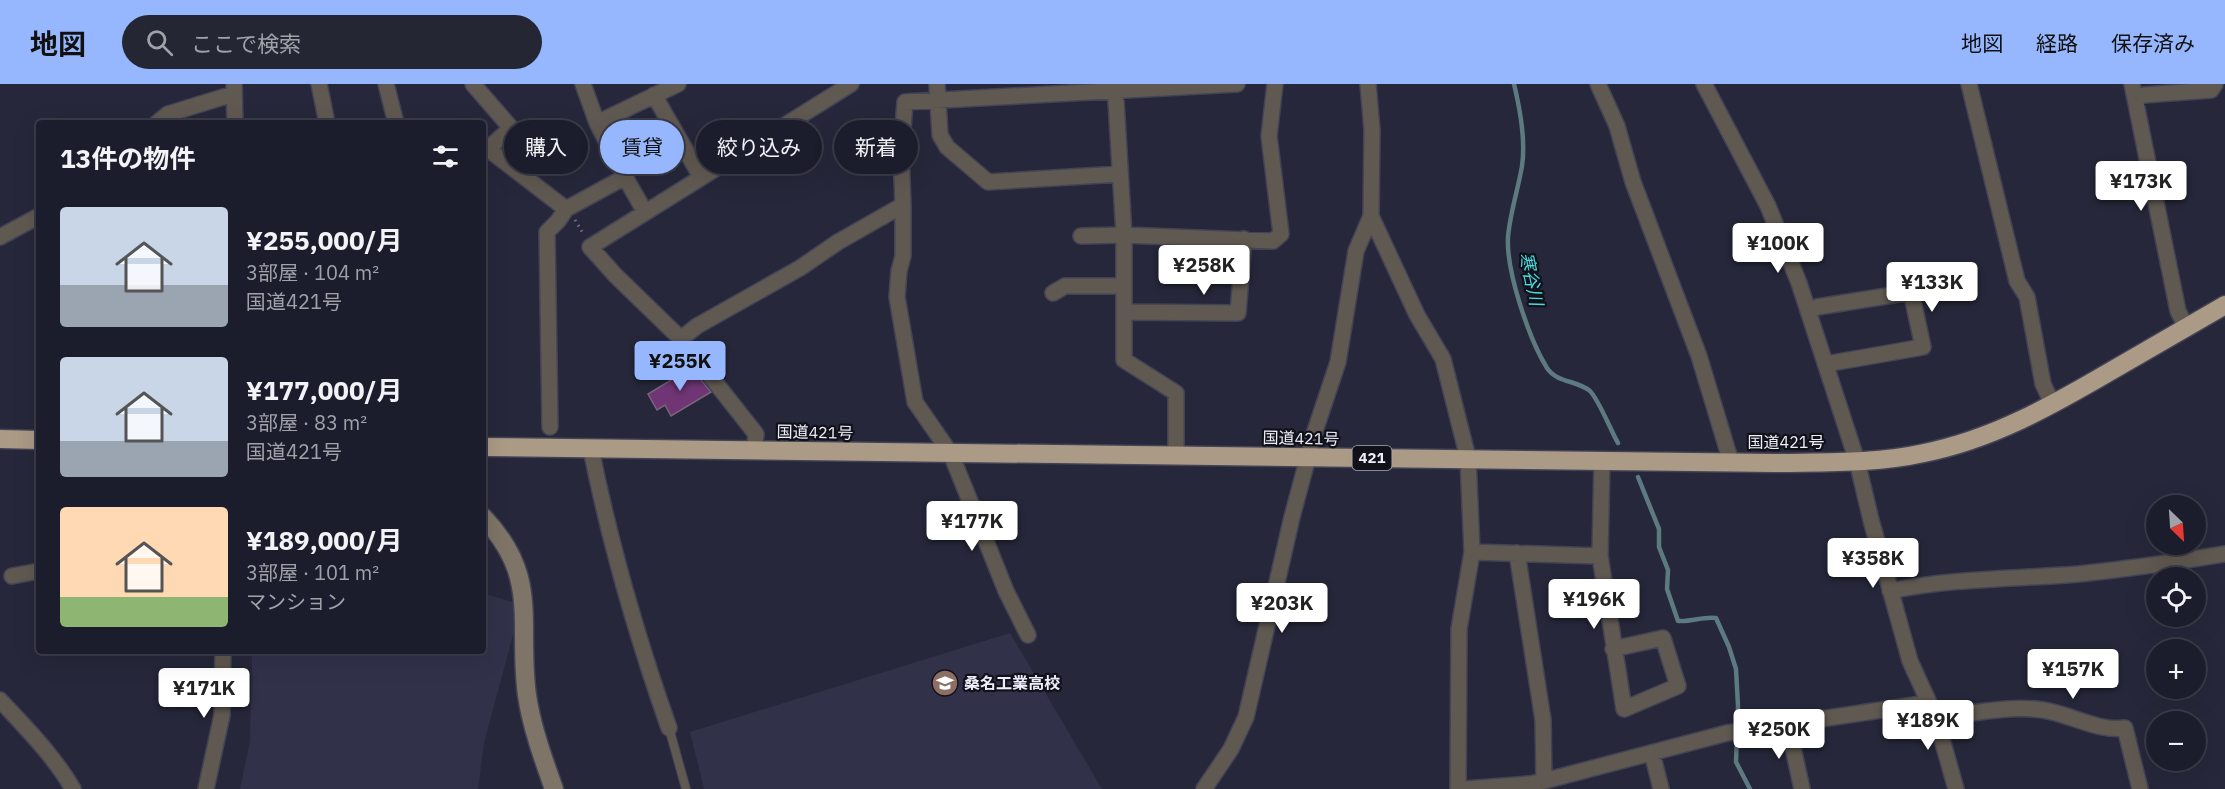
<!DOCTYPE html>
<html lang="ja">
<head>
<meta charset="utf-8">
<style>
	body { margin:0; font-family:"IBM Plex Sans","Noto Sans JP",sans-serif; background:#252634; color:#f1f3f6; height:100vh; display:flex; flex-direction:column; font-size:22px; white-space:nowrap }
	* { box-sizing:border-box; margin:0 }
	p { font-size:20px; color:#a0a2a9 }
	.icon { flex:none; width:33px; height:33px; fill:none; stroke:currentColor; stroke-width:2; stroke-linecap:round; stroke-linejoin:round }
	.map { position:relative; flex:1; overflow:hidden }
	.sheet { position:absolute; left:36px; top:36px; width:450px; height:534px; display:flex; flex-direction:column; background:#1c1d2c; border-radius:6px; box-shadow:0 6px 24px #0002,0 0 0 2px #3a3b48 }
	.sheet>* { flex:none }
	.hud { position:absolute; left:504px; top:36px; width:570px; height:54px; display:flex; gap:12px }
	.needle { width:39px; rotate:155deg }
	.fabs { position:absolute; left:2146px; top:411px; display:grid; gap:12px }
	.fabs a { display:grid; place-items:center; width:60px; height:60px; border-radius:50%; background:#1c1d2c; box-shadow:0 6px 24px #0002,0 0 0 2px #3a3b48; font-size:30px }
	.price { position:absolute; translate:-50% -51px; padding:0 14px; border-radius:6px; background:#fff; color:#222; font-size:20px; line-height:39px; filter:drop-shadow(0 2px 3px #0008) }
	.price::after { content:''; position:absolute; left:50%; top:36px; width:18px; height:14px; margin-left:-9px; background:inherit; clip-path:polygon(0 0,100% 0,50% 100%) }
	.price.active { background:#96b6fd; color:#111 }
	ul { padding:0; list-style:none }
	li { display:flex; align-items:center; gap:18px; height:150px; padding:0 24px }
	li span { display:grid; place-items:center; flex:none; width:168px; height:120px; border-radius:6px; color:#555 }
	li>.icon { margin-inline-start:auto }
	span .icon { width:72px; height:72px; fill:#fffc; stroke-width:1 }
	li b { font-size:26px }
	h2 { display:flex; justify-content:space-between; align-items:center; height:72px; padding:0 24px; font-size:26px }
	.chip { padding:0 21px; border-radius:27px; background:#1c1d2c; box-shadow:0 6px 24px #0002,0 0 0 2px #3a3b48; font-size:21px; line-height:54px }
	.chip.active { background:#96b6fd; color:#111 }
	header { display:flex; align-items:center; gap:36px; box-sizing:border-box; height:84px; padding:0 30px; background:#96b6fd; color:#111 }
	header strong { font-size:28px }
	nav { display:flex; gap:33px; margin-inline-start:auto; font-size:21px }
	.search { width:420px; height:54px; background:#252634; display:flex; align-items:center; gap:15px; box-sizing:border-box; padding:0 21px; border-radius:33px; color:#a0a2a9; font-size:22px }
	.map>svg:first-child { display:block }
</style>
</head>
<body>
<header>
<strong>地図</strong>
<div class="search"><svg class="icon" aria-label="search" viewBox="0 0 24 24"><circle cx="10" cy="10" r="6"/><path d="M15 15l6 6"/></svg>ここで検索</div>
<nav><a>地図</a><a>経路</a><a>保存済み</a></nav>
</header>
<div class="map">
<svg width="2225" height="705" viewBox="0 0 2225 705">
	<rect width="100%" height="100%" fill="#26273a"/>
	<path fill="#31314a" d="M 483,509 L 521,521 L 484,659 L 478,705 L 240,705 L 250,657 L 252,567 L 483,567 Z
		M 1010,549 L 1102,705 L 704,705 L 690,648 Z"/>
	<path fill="#163e07" d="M 628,30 L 651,79 L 631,92 L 607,45 L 611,39 Z"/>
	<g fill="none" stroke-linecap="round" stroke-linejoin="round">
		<path stroke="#5c7a80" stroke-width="4.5" d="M 1514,0 C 1520,25 1526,56 1522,82 C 1518,106 1510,129 1508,153 C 1506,187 1529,255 1547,284 C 1557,299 1577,296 1590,307 C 1599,316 1611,347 1618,359
			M 1638,393 L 1659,445 L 1659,463 L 1668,486 L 1667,505 L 1678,537 C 1692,538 1704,532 1716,534 L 1729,563 L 1736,585 L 1738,622 L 1736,678 L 1750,705"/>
	</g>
	<path fill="#6f3574" stroke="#786779" stroke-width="1.5" d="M 691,284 L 711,308 L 671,332 L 665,321 L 657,326 L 648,310 Z"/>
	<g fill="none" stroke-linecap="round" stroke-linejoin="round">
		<defs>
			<path id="lane" d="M 669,644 L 686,705"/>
			<path id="street" d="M 234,0 L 235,39
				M 319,0 L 327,39
				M 386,0 L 396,39
				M 473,0 L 511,44 L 488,65
				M 937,0 L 940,51 L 947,63 L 988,98 L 1120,90
				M 1115,0 L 1124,151 L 1124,276 L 1176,309 L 1176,372
				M 1598,0 L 1617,42 L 1633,98 L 1699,272 L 1731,378
				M 1704,0 L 1768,122 L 1799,199 L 1857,377 L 1871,436 L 1910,577 L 1936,634 L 1956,705
				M 1969,0 L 2017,197 L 2027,213 L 2043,300 L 2053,321
				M 2132,0 L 2178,227 L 2186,243
				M 654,11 L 701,93
				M 2135,14 L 2144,11 L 2211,6 L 2215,0
				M 157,39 L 168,30 L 233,10
				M 597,39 L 678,0
				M 483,63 L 488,65 L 566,125
				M 625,93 L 645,128
				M 903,121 L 901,70 L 905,18 L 1237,0
				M 1371,132 L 1417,231 L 1443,275 L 1468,374 L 1472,468 L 1459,545 L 1458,705
				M 1081,152 L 1124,151 L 1273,157 L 1281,150 L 1269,52 L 1275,0
				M 0,153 L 39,132
				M 1053,209 L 1065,202 L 1124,202
				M 1809,227 L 1817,223 L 1906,209 L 1912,212 L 1923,263 L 1826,280
				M 1124,228 L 1238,229 L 1244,155
				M 681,255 L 615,191 L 590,163 L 851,0
				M 550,343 L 547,148 L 558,137 L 566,125 L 625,93 L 597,39 L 583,0
				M 591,365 C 610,460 637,553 669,644
				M 754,367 L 756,350 L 681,255 L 697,242 L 800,184 L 838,158 L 903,121 L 903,172 L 899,187 L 897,213 L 915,318 L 951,370 L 1006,507 L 1028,551
				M 1602,376 L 1600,472 L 1624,625 L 1678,602 L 1663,554 L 1613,565
				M 1472,468 L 1600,472
				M 1517,469 L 1543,636 L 1544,697
				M 12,492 L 39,487
				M 1890,507 C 1952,494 2016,495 2079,490 C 2128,485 2177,478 2225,470
				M 0,616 C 26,644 54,672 73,705
				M 1936,634 C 1971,630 2009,621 2043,626 C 2070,630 2098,648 2125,644 L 2140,705
				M 1788,641 L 1802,705
				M 1652,669 L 1661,705
				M 206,705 L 222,631 L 223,567
				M 1204,705 L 1231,665 L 1246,633 L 1292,433 L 1315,347 L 1338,278 L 1356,167 L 1371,132 L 1372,46 L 1368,0
				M 1465,705 L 1529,700 L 1544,697 L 1727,649 L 1928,619"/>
			<path id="secondary" d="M 483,433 C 541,493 517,539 527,611 C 531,641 544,677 554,705"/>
			<path id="highway" d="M 0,355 L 39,356
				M 483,363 L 1774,379 C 1824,378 1875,380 1924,369 C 1993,355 2051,322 2111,287 C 2149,265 2187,243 2225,221"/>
		</defs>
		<use href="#lane" stroke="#424355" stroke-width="10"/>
		<use href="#street" stroke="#424355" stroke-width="18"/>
		<use href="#secondary" stroke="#424355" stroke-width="21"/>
		<use href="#highway" stroke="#424355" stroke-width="21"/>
		<path stroke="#717283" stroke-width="3" stroke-dasharray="1.5 4.5" stroke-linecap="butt" d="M 575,136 L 584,151"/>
		<use href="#lane" stroke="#605951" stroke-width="8"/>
		<use href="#street" stroke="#605951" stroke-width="15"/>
		<use href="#secondary" stroke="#7e7467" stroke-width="18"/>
		<use href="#highway" stroke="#ab9a86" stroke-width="18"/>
	</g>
	<defs>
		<symbol id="school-disc" viewBox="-11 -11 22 22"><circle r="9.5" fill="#8d6e63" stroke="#111119"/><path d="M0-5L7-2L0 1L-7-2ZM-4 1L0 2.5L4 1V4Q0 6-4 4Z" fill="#fff"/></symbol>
	</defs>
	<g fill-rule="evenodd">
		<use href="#school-disc" x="930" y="584" width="30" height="30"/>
	</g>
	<g text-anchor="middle" stroke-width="4.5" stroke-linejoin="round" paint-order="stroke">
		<rect fill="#111119" stroke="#abacb7" stroke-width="1.5" x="1352.5" y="362" width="39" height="24" rx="4.5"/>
		<g font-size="15" font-weight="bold" fill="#edeefb">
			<text x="1372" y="379">421</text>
		</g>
		<g font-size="16" fill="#edeefb" stroke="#111119">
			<text transform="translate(815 348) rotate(1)" y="6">国道421号</text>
			<text transform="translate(1301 354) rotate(1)" y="6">国道421号</text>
			<text x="1786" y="364">国道421号</text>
		</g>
		<g font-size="16" font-weight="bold" fill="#edeefb" stroke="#111119" text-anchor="start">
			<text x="964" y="605">桑名工業高校</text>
		</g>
		<g font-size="18" font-style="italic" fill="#4bdae0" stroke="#111119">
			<text transform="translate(1531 195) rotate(78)" y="6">寒谷川</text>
		</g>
	</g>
</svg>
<div class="fabs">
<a><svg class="needle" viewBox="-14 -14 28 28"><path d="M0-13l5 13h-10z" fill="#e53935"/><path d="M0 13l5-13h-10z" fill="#a0a2a9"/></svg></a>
<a><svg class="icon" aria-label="locate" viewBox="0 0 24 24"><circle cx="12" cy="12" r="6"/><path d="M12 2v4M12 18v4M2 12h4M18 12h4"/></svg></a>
<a>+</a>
<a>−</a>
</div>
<b class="price" style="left:2141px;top:128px">¥173K</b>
<b class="price" style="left:1778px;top:190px">¥100K</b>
<b class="price" style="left:1204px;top:212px">¥258K</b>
<b class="price" style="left:1932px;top:229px">¥133K</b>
<b class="price active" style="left:680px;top:308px">¥255K</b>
<b class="price" style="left:972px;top:468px">¥177K</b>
<b class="price" style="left:1873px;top:505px">¥358K</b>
<b class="price" style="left:1594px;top:546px">¥196K</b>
<b class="price" style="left:1282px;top:550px">¥203K</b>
<b class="price" style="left:2073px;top:616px">¥157K</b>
<b class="price" style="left:204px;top:635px">¥171K</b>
<b class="price" style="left:1928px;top:667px">¥189K</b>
<b class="price" style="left:1779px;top:676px">¥250K</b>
<div class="hud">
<a class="chip">購入</a>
<a class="chip active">賃貸</a>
<a class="chip">絞り込み</a>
<a class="chip">新着</a>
</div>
<section class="sheet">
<h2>13件の物件<svg class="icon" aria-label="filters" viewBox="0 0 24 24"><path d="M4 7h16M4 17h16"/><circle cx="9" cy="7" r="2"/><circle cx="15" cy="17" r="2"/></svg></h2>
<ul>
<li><span style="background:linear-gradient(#c9d6e8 65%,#9aa5b1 0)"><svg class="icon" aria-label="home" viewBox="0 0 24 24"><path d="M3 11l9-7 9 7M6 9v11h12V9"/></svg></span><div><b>¥255,000/月</b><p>3部屋 · 104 m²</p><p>国道421号</p></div></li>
<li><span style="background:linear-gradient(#c9d6e8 70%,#9aa5b1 0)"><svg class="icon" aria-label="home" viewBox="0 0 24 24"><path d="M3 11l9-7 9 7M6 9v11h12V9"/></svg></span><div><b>¥177,000/月</b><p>3部屋 · 83 m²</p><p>国道421号</p></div></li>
<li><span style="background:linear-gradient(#ffd9b3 75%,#8fb573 0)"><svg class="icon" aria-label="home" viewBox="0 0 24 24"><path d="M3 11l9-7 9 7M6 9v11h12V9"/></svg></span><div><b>¥189,000/月</b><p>3部屋 · 101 m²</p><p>マンション</p></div></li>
</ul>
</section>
</div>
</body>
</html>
